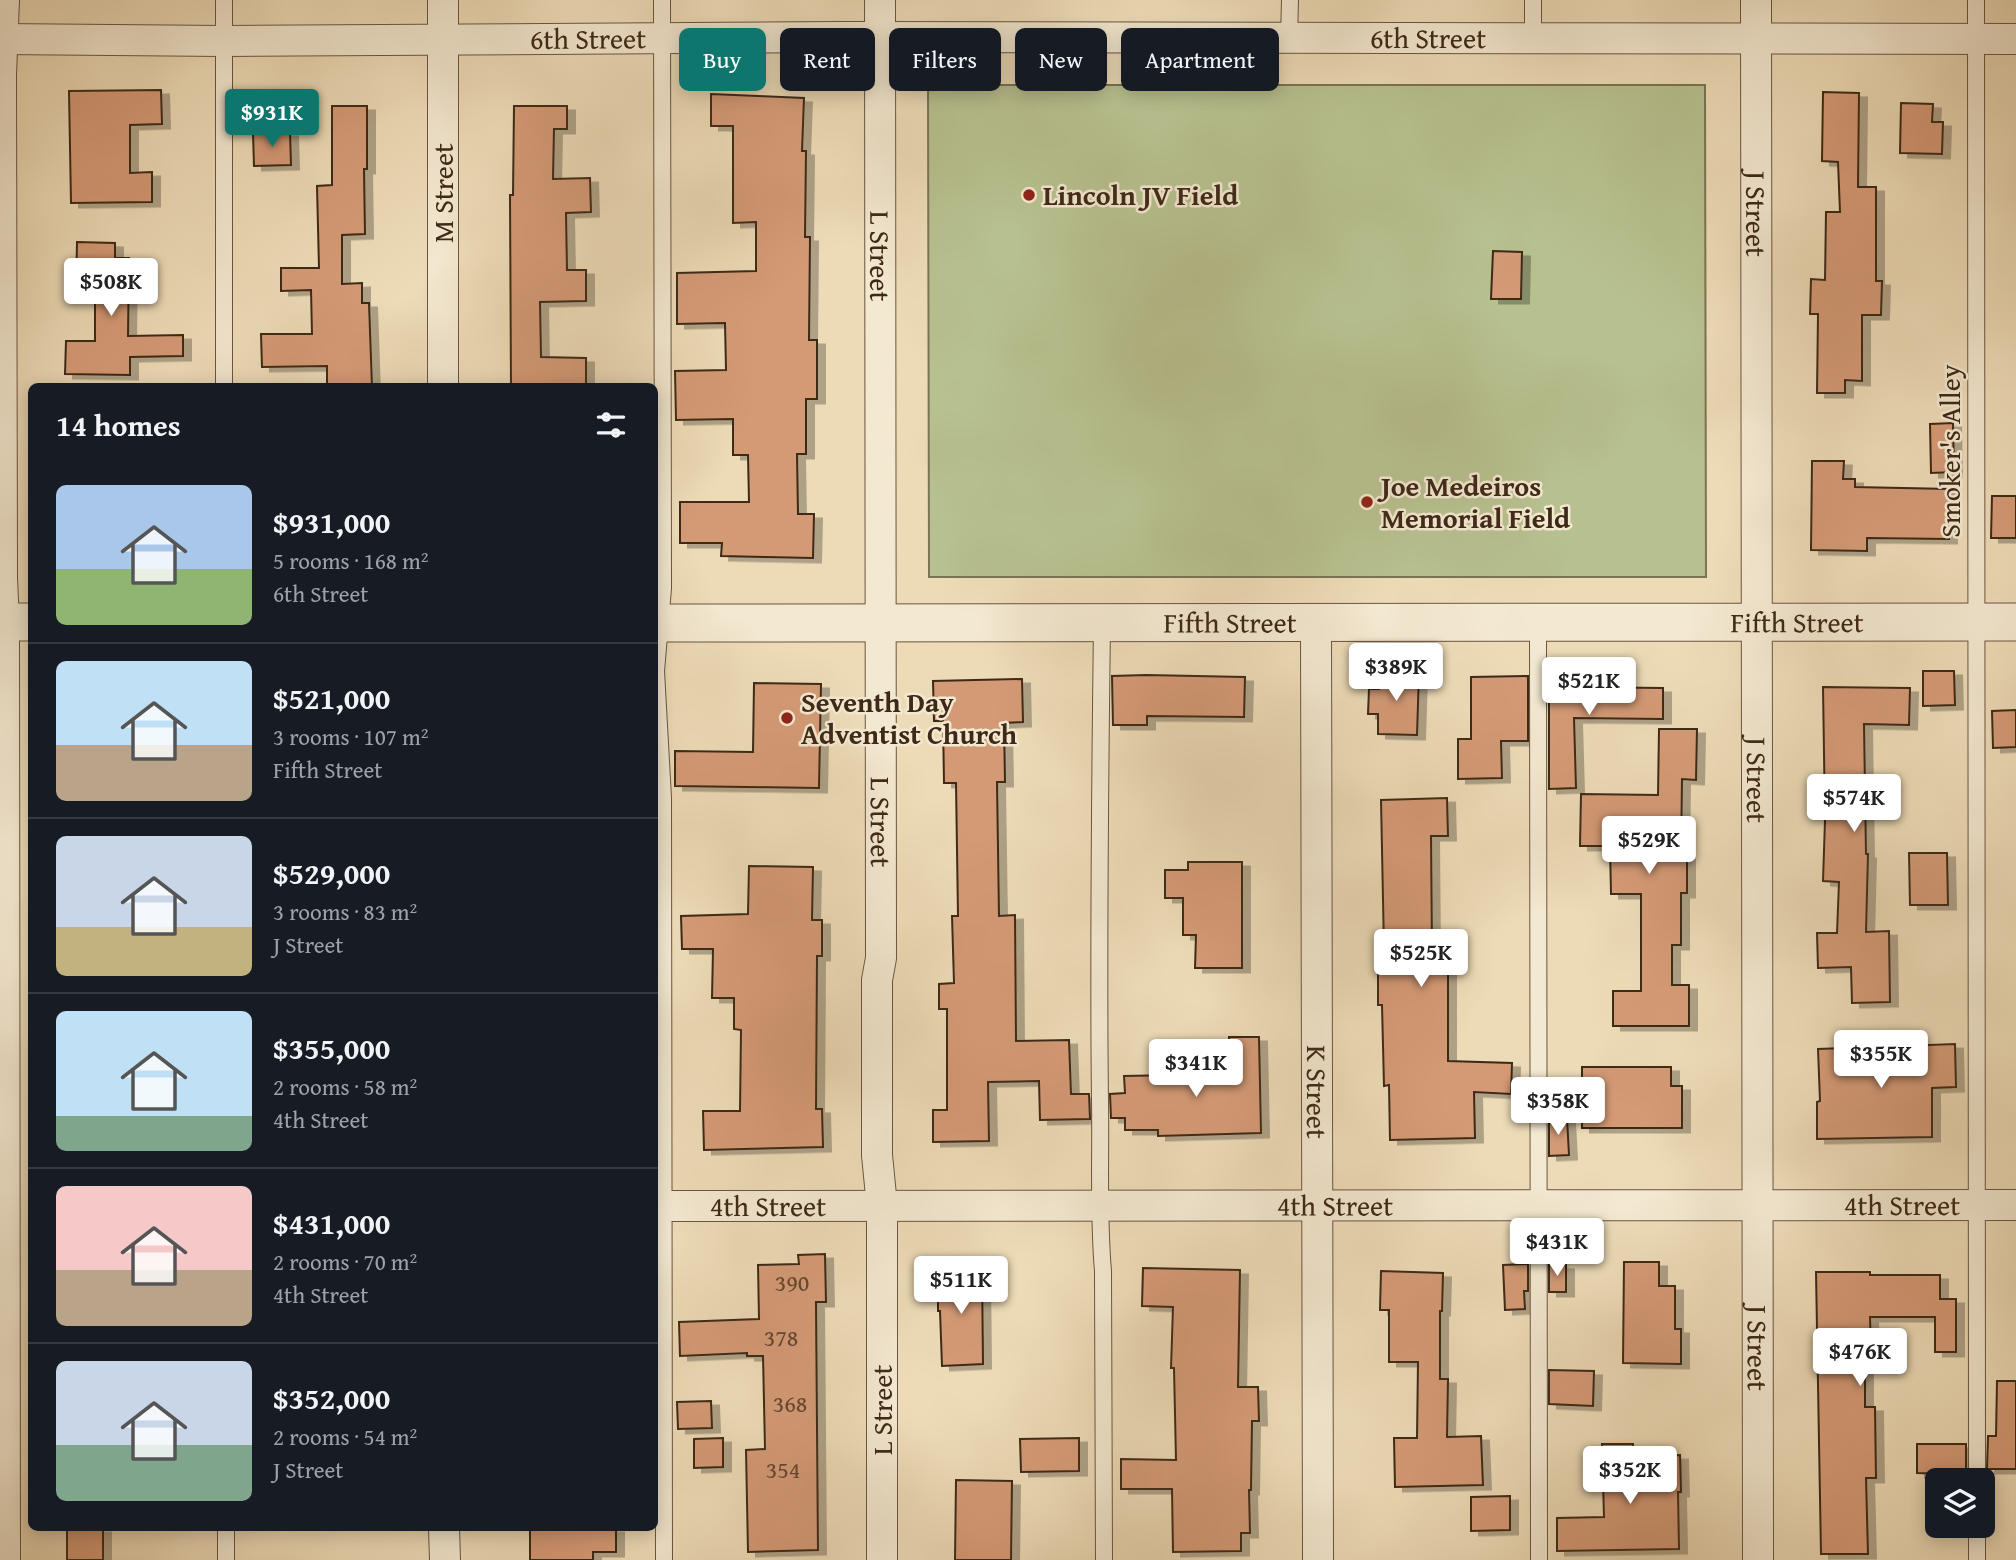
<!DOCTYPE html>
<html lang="en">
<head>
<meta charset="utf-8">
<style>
	body { margin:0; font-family:"Gentium Book Plus",serif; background:#20242c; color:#f1f3f6; height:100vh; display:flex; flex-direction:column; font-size:26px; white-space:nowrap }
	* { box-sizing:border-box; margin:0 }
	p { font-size:23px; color:#9ea1a6 }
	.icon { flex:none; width:38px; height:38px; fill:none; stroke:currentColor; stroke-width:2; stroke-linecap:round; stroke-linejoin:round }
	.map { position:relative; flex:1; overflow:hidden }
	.sheet { position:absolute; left:28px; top:383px; width:630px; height:1148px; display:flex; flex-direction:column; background:#171b24; border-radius:10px; box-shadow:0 4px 18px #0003 }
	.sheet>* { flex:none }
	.guide { position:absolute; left:679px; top:28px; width:665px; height:63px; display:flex; gap:14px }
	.controls { position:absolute; left:1925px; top:1468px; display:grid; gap:14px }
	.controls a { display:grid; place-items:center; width:70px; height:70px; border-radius:10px; background:#171b24; box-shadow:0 4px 18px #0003; font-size:35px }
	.price { position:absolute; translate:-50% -60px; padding:0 16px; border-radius:7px; background:#fff; color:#222; font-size:23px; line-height:46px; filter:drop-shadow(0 2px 4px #0008) }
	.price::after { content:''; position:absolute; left:50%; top:42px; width:21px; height:16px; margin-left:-10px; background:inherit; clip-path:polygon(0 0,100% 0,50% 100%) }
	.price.active { background:#0f766e; color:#fff }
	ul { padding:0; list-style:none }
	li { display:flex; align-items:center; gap:21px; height:175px; padding:0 28px }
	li+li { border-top:2px solid #363941 }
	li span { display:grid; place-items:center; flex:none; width:196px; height:140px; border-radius:10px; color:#555 }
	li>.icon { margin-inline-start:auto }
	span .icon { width:84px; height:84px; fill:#fffc; stroke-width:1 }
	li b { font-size:30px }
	h2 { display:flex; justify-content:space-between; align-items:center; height:84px; padding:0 28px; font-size:30px }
	.chip { padding:0 24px; border-radius:10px; background:#171b24; box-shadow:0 4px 18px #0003; font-size:24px; line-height:63px }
	.chip.active { background:#0f766e; color:#fff }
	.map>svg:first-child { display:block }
</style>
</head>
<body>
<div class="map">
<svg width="2016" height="1560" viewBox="0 0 2016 1560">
	<defs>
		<filter id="shadow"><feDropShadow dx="8" dy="4.5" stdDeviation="0" flood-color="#0004"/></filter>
	</defs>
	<rect width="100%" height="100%" fill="#eddbb7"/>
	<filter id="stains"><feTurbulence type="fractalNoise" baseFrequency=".00286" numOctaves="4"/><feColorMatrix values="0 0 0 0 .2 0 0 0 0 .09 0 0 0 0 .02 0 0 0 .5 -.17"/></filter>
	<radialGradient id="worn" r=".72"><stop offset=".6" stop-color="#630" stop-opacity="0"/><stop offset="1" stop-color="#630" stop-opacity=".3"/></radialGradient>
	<path fill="#b7c08f" stroke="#7a7454" stroke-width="2" d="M 928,85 L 1705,85 L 1706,577 L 929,577 Z"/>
	<path fill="#d49a76" stroke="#3e2918" stroke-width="2" filter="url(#shadow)" d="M 161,90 L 162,124 L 130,125 L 130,173 L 152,172 L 152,202 L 71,203 L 69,91 Z
		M 1823,92 L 1859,93 L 1858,187 L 1876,187 L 1876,281 L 1882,281 L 1881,315 L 1862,315 L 1862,381 L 1845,380 L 1845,393 L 1817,393 L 1818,314 L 1810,314 L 1811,279 L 1825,280 L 1826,212 L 1840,212 L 1838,162 L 1822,161 Z
		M 711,94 L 804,98 L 802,151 L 806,151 L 805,237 L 810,237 L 809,340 L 817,340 L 817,399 L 806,399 L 806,454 L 797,454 L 798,514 L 814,514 L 813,558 L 721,556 L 722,543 L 680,543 L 680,502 L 749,502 L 748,455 L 733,455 L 733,419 L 676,420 L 675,371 L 726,370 L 725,323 L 677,324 L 677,273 L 756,271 L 756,222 L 733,223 L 733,126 L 711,126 Z
		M 1901,103 L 1933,104 L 1932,122 L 1943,122 L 1942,154 L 1900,153 Z
		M 332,106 L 367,106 L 367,169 L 364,169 L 365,234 L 342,235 L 342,284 L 362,283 L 362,303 L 369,303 L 372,387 L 337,387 L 337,385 L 327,384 L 327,366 L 262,367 L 261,334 L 312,334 L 311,290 L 281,291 L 281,268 L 319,268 L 317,186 L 332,185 Z
		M 514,106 L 567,106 L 567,129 L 554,129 L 553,179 L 590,178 L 591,212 L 566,213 L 567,270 L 586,270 L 586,301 L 540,302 L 541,357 L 586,358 L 586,387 L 511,387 L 510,195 L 513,195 Z
		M 290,132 L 291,165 L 254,166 L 253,133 Z
		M 77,242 L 115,243 L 115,258 L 129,258 L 128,336 L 183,335 L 183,356 L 130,357 L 130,375 L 65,374 L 66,341 L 95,341 L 95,293 L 76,292 Z
		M 1493,251 L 1522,252 L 1521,299 L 1491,299 Z
		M 1953,423 L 1954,472 L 1931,473 L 1930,424 Z
		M 1812,461 L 1844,461 L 1843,479 L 1855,479 L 1855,487 L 1950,489 L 1949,539 L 1867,538 L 1867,551 L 1811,550 Z
		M 1992,496 L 2016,496 L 2016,538 L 1991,538 Z
		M 1573,667 L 1573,687 L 1663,688 L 1663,719 L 1574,718 L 1576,788 L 1549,789 L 1549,668 Z
		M 1923,671 L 1954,671 L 1955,705 L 1923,706 Z
		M 1379,672 L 1419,673 L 1417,735 L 1378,734 L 1378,714 L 1368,714 L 1369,689 L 1379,689 Z
		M 1146,675 L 1245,677 L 1244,717 L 1147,716 L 1147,725 L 1113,725 L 1112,676 Z
		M 1528,676 L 1528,741 L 1501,741 L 1502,778 L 1458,779 L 1458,739 L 1471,739 L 1471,677 Z
		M 1022,679 L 1023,722 L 1004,723 L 1005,782 L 997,782 L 999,916 L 1015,915 L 1016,1041 L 1069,1040 L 1071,1094 L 1089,1094 L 1090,1119 L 1040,1120 L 1039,1081 L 988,1082 L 989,1141 L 933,1142 L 933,1110 L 947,1110 L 947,1009 L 939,1009 L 939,984 L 954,983 L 952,916 L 958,916 L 956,783 L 944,783 L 943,721 L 934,721 L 933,681 Z
		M 754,683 L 821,684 L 819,788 L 675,786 L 675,751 L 753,752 Z
		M 1823,687 L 1910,688 L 1909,725 L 1864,724 L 1866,854 L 1868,854 L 1866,932 L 1889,931 L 1890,1002 L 1852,1003 L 1851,967 L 1818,968 L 1817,933 L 1837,933 L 1839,882 L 1823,881 L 1825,820 Z
		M 2016,710 L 2016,747 L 1993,748 L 1992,711 Z
		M 1659,729 L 1697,729 L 1696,780 L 1682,779 L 1681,855 L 1687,855 L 1687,893 L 1681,893 L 1681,945 L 1672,945 L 1672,985 L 1689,985 L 1689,1026 L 1613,1026 L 1613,991 L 1641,991 L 1641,894 L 1611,894 L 1610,846 L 1580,846 L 1581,794 L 1658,795 Z
		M 1447,798 L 1448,836 L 1431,836 L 1432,950 L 1448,950 L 1448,1061 L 1512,1063 L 1511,1094 L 1474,1092 L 1475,1138 L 1390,1140 L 1389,1085 L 1384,1086 L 1382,1005 L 1378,1005 L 1378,949 L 1384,949 L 1381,800 Z
		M 1909,853 L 1947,853 L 1948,905 L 1910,905 Z
		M 1188,862 L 1242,862 L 1242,968 L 1195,968 L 1196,935 L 1183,935 L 1183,898 L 1165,898 L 1165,870 L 1188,870 Z
		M 749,866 L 813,867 L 812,920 L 822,920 L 822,956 L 817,956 L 816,1109 L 822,1109 L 823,1147 L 704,1150 L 703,1111 L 740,1111 L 741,1030 L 734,1029 L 734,998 L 712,998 L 713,949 L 682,949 L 681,916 L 748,914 Z
		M 1229,1037 L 1259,1037 L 1261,1133 L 1158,1136 L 1158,1130 L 1125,1130 L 1125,1118 L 1111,1118 L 1110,1094 L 1125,1093 L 1124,1076 L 1176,1075 L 1176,1082 L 1230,1082 Z
		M 1955,1044 L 1956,1087 L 1932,1088 L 1932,1137 L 1817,1139 L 1817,1102 L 1820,1101 L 1818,1049 Z
		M 1582,1067 L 1671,1067 L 1671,1086 L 1682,1086 L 1682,1128 L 1582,1128 Z
		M 1549,1118 L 1567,1118 L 1569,1155 L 1549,1156 Z
		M 825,1254 L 826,1302 L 816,1302 L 818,1550 L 748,1552 L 746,1450 L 765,1449 L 763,1356 L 747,1356 L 747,1353 L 680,1356 L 679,1322 L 759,1319 L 758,1265 L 799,1264 L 798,1255 Z
		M 1624,1262 L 1659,1262 L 1659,1286 L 1675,1286 L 1675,1329 L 1681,1329 L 1681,1364 L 1623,1363 Z
		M 1528,1264 L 1528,1291 L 1524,1291 L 1525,1309 L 1505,1310 L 1503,1265 Z
		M 1549,1264 L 1566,1265 L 1566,1292 L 1549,1292 Z
		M 1143,1268 L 1240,1270 L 1238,1387 L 1258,1387 L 1259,1421 L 1252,1421 L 1251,1490 L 1249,1490 L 1250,1533 L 1241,1533 L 1241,1551 L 1173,1552 L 1172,1489 L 1121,1489 L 1121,1459 L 1176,1460 L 1174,1368 L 1171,1368 L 1173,1307 L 1142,1306 Z
		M 938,1269 L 982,1269 L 983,1364 L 942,1366 L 940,1311 L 938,1311 Z
		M 1381,1271 L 1443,1273 L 1442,1311 L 1440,1311 L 1440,1379 L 1448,1379 L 1447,1437 L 1481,1436 L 1483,1485 L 1395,1487 L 1394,1438 L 1417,1438 L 1418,1362 L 1389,1362 L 1389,1310 L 1380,1310 Z
		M 1816,1272 L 1870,1272 L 1870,1275 L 1940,1275 L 1940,1299 L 1956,1299 L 1956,1352 L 1935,1352 L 1935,1317 L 1870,1317 L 1871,1351 L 1865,1351 L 1865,1407 L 1875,1407 L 1876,1478 L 1866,1478 L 1868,1554 L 1821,1554 Z
		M 1549,1370 L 1594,1371 L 1593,1406 L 1549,1404 Z
		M 1997,1381 L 2016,1381 L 2016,1469 L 1987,1469 L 1988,1436 L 1996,1436 Z
		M 711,1401 L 712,1428 L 678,1429 L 677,1402 Z
		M 723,1438 L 723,1467 L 694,1468 L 694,1439 Z
		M 1079,1438 L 1079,1471 L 1021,1472 L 1020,1439 Z
		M 1602,1444 L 1633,1444 L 1633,1457 L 1680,1455 L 1681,1492 L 1678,1492 L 1679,1549 L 1557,1551 L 1557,1518 L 1604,1517 Z
		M 1917,1444 L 1966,1444 L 1966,1469 L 1949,1469 L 1949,1474 L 1917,1473 Z
		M 956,1480 L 1012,1481 L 1011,1560 L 955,1560 Z
		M 1510,1496 L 1510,1530 L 1471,1531 L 1471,1497 Z
		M 67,1528 L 103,1528 L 103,1560 L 67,1560 Z
		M 530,1528 L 616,1528 L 616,1552 L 593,1552 L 593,1560 L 530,1560 Z"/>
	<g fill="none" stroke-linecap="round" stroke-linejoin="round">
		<defs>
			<path id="service" d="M 224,0 L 224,387
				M 662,0 L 663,588 L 656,671 L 663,798 L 664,1560
				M 1976,0 L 1977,1480
				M 1289,38 L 1290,0
				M 1533,38 L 1533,0
				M 1102,623 C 1100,782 1098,942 1100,1101 C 1101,1158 1098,1215 1103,1271 L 1104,1560
				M 1538,623 L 1539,1560
				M 1977,1526 L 1977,1560
				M 226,1528 L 226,1560"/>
			<g id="minor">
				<path d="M 4,0 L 1,75 L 2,578 L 4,622 L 5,1560"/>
				<path d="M 443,0 L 443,387"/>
				<path id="s1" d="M 880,0 L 881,958 L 877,980 L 877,1155 L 882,1206 L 882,1560"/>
				<path id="s2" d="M 1756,0 L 1758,1560"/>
				<path id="s3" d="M 0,39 L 224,41 L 842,37 L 2016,39"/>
				<path id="s4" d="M 1316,623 L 1318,1560"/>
				<path id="s5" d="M 654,1206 L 2016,1205"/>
				<path d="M 444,1528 L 445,1560"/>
			</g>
			<g id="tertiary">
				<path d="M 0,622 L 32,622"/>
				<path id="s6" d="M 654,623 L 2016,622"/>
			</g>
		</defs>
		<use href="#service" stroke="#6a5640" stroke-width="18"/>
		<use href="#minor" stroke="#6a5640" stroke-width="32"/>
		<use href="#tertiary" stroke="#6a5640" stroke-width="39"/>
		<use href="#service" stroke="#f3e8d0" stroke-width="16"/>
		<use href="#minor" stroke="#f3e8d0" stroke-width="30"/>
		<use href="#tertiary" stroke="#f3e8d0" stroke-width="37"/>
	</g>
	<g fill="#8f2418" stroke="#f3e8d0" stroke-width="2.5">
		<circle cx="1029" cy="195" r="7"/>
		<circle cx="1367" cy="502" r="7"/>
		<circle cx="787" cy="718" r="7"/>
	</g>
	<g text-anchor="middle" stroke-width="5" stroke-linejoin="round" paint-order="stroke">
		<g font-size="24" fill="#644530">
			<text x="792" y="1291">390</text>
			<text x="781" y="1346">378</text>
			<text x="790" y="1412">368</text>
			<text x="783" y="1478">354</text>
		</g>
		<g font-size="28" fill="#3e2918" stroke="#f3e8d0">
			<text dy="10" stroke="none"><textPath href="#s3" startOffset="1428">6th Street</textPath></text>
			<text dy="10" stroke="none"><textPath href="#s3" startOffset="588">6th Street</textPath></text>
			<text transform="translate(443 193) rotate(-90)" y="10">M Street</text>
			<text dy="10" stroke="none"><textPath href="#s2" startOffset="214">J Street</textPath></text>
			<text dy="10" stroke="none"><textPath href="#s1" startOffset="256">L Street</textPath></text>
			<text transform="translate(1950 451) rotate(-90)" y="10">Smoker's Alley</text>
			<text dy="10" stroke="none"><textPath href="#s6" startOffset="1143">Fifth Street</textPath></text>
			<text dy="10" stroke="none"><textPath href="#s6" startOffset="576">Fifth Street</textPath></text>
			<text dy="10" stroke="none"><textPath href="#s2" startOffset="780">J Street</textPath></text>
			<text dy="10" stroke="none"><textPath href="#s1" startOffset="822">L Street</textPath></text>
			<text dy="10" stroke="none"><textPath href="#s4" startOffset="469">K Street</textPath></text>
			<text dy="10" stroke="none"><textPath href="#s5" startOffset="1248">4th Street</textPath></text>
			<text dy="10" stroke="none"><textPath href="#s5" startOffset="114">4th Street</textPath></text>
			<text dy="10" stroke="none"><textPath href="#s5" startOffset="681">4th Street</textPath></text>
			<text dy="10" stroke="none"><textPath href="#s2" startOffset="1348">J Street</textPath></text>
			<text transform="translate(882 1410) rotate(-90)" y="10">L Street</text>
		</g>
		<g font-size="28" font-weight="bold" fill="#3e2918" stroke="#f3e8d0" text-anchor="start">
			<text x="1043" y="205">Lincoln JV Field</text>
			<text x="1381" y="496">Joe Medeiros<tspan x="1381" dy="32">Memorial Field</tspan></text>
			<text x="801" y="712">Seventh Day<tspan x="801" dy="32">Adventist Church</tspan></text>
		</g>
	</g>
	<rect width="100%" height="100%" filter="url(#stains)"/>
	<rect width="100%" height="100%" fill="url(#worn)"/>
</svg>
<div class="controls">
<a><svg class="icon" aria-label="layers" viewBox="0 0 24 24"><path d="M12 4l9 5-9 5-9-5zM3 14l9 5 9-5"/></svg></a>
</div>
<b class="price active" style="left:272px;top:149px">$931K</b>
<b class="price" style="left:111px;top:318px">$508K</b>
<b class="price" style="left:1396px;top:703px">$389K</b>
<b class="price" style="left:1589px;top:717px">$521K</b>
<b class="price" style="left:1854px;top:834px">$574K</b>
<b class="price" style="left:1649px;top:876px">$529K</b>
<b class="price" style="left:1421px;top:989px">$525K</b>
<b class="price" style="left:1881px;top:1090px">$355K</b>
<b class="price" style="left:1196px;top:1099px">$341K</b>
<b class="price" style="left:1558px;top:1137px">$358K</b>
<b class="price" style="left:1557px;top:1278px">$431K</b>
<b class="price" style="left:961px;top:1316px">$511K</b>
<b class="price" style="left:1860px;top:1388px">$476K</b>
<b class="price" style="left:1630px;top:1506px">$352K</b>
<div class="guide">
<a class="chip active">Buy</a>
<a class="chip">Rent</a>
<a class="chip">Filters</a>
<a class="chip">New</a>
<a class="chip">Apartment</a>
</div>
<section class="sheet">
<h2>14 homes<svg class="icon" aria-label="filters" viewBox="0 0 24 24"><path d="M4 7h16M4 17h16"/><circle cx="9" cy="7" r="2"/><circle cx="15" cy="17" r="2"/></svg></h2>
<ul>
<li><span style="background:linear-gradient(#a9c7e8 60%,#8fb573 0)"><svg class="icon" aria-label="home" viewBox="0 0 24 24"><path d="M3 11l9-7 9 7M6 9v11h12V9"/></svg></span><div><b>$931,000</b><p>5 rooms · 168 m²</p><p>6th Street</p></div></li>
<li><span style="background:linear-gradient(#bfe0f5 60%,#b9a48a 0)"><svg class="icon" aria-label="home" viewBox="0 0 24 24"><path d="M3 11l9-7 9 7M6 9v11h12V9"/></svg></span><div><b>$521,000</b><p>3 rooms · 107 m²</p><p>Fifth Street</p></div></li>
<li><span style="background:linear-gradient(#c9d6e8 65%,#c2b280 0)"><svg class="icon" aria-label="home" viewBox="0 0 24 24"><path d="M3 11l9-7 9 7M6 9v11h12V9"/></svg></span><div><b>$529,000</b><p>3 rooms · 83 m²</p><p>J Street</p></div></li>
<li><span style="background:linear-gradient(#bfe0f5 75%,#7fa58c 0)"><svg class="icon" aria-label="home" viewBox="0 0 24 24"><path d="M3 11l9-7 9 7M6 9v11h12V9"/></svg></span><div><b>$355,000</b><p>2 rooms · 58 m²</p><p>4th Street</p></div></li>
<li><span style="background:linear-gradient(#f6c9c9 60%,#b9a48a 0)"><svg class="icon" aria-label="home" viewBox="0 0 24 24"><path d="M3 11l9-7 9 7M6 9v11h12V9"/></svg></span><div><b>$431,000</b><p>2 rooms · 70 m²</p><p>4th Street</p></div></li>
<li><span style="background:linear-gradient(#c9d6e8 60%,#7fa58c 0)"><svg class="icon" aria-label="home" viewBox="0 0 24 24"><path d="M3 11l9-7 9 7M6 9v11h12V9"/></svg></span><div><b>$352,000</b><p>2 rooms · 54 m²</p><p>J Street</p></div></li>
</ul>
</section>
</div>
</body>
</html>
